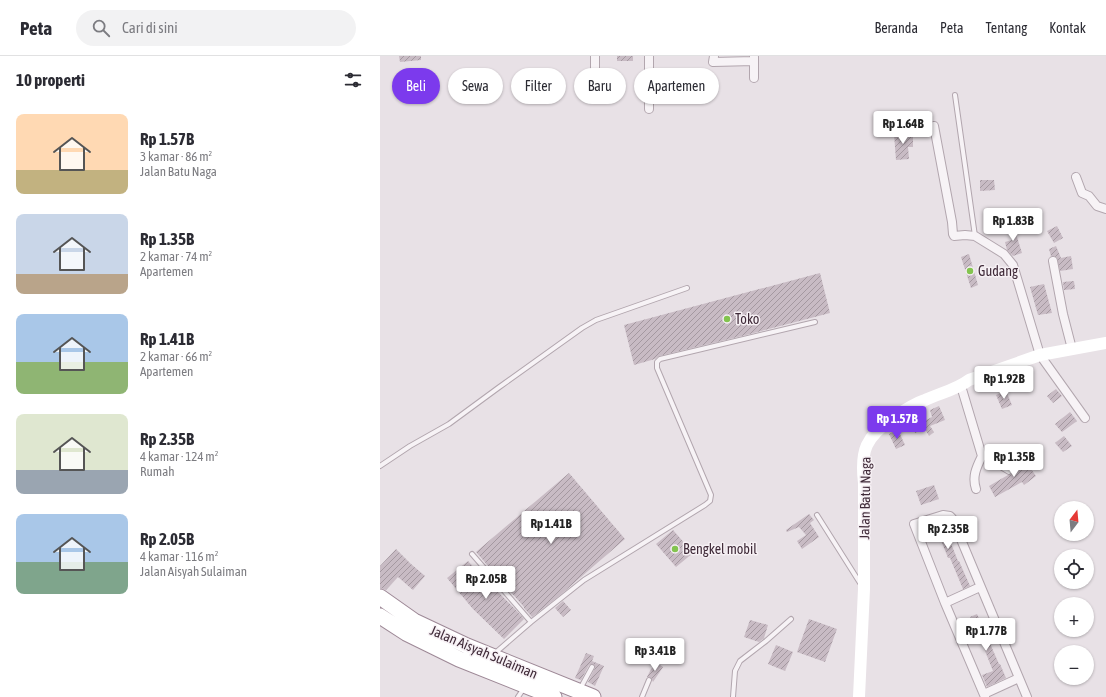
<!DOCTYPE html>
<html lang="id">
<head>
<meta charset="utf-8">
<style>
	body { margin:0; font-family:"Asap Condensed",sans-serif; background:#f2f2f3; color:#2b2b33; height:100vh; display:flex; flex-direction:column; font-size:15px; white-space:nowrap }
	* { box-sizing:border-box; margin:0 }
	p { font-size:13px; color:#7c7c81 }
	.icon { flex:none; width:22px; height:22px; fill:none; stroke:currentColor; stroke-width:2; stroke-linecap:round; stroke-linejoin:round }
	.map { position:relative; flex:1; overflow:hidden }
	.drawer { display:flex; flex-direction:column; background:#fff; width:380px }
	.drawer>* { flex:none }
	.guide { position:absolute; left:12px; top:12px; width:380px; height:36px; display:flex; gap:8px }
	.needle { width:26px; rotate:16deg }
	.buttons { position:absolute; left:674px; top:445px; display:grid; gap:8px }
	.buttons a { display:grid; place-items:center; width:40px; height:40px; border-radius:50%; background:#fff; box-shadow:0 1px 3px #0004; font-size:20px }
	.price { position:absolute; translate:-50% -34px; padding:0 9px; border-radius:4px; background:#fff; color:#222; font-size:13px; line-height:26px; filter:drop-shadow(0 1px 2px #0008) }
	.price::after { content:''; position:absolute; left:50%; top:24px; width:12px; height:9px; margin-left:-6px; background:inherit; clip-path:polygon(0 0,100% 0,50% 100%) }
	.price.selected { background:#7c3aed; color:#fff }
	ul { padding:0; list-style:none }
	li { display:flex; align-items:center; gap:12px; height:100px; padding:0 16px }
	li span { display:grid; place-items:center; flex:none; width:112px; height:80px; border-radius:8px; color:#555 }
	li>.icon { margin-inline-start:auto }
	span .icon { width:48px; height:48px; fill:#fffc; stroke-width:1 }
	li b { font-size:17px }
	h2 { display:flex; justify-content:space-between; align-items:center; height:48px; padding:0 16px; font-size:17px }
	.chip { padding:0 14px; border-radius:18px; background:#fff; box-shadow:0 1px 3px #0004; font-size:14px; line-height:36px }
	.chip.selected { background:#7c3aed; color:#fff }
	header { display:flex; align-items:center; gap:24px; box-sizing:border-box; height:56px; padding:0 20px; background:#fff; border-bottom:1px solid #e1e1e2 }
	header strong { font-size:19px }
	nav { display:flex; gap:22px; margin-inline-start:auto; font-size:14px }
	.search { width:280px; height:36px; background:#f2f2f3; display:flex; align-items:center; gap:10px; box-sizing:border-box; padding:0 14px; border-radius:22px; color:#7c7c81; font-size:15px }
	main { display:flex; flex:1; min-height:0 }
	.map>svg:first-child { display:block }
</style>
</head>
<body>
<header>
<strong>Peta</strong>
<div class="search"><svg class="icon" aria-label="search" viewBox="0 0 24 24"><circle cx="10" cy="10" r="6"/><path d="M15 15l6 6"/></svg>Cari di sini</div>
<nav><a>Beranda</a><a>Peta</a><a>Tentang</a><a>Kontak</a></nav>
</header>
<main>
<section class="drawer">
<h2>10 properti<svg class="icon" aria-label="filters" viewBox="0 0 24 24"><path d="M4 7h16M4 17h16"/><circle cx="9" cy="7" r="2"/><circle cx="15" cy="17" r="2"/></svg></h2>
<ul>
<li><span style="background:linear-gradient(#ffd9b3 70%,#c2b280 0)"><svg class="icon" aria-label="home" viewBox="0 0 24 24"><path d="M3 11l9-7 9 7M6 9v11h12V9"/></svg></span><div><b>Rp 1.57B</b><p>3 kamar · 86 m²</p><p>Jalan Batu Naga</p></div></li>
<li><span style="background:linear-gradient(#c9d6e8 75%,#b9a48a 0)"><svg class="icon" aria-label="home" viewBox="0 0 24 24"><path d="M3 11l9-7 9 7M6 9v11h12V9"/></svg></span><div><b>Rp 1.35B</b><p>2 kamar · 74 m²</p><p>Apartemen</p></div></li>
<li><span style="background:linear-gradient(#a9c7e8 60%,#8fb573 0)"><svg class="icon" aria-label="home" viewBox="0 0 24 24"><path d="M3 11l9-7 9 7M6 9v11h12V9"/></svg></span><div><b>Rp 1.41B</b><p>2 kamar · 66 m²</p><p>Apartemen</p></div></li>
<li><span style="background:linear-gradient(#dfe7d0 70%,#9aa5b1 0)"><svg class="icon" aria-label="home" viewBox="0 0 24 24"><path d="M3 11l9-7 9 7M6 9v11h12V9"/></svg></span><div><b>Rp 2.35B</b><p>4 kamar · 124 m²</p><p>Rumah</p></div></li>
<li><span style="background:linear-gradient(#a9c7e8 60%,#7fa58c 0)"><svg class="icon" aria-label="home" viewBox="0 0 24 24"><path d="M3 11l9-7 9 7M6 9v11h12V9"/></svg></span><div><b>Rp 2.05B</b><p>4 kamar · 116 m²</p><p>Jalan Aisyah Sulaiman</p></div></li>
</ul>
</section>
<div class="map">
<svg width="726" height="641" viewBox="0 0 726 641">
	<defs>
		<pattern id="building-hatch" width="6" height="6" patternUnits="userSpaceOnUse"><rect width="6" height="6" fill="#c8bbc4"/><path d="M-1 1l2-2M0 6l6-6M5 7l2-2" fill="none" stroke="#a498a0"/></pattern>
	</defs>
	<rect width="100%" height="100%" fill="#e8e1e6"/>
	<path fill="url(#building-hatch)" d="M 19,0 L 41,0 L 41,4 L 20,6 Z
		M 237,0 L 253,0 L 253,5 L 237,5 Z
		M 533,77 L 533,91 L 528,91 L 529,103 L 516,104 L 514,78 Z
		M 600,124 L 614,124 L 615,134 L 600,135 Z
		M 634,169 L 638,177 L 636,178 L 642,197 L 633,200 L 627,194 L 625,186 L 632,184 L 627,172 Z
		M 677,170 L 683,182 L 674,187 L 667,175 Z
		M 676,190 L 681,202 L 691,200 L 693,213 L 680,215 L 677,202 L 674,200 L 671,200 L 669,193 Z
		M 589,198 L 598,229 L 591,232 L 581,201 Z
		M 440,217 L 450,257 L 370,278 L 279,300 L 275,303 L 254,309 L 244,269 Z
		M 694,225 L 695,233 L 684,234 L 683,226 Z
		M 664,228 L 672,257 L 658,259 L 650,231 Z
		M 676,333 L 682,340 L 673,347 L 667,340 Z
		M 626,335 L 632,349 L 622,353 L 616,339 Z
		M 559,350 L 565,364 L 550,370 L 554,376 L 549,380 L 545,373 L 535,377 L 533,371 L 552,361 L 550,354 Z
		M 690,356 L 697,365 L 682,376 L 675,368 Z
		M 518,374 L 525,389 L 516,393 L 509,378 Z
		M 684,380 L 692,390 L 683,396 L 675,387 Z
		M 643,402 L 656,420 L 644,429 L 642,426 L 615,441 L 609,430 L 628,419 L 631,419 L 634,415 L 631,410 Z
		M 189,417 L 245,483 L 179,540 L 152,561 L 144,552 L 144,551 L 96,496 Z
		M 554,429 L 559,443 L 541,449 L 536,435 Z
		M 429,458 L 434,464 L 430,467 L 439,481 L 422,493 L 417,485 L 426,479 L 419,471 L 407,476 L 406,474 Z
		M 560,466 L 566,475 L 578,505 L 579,505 L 590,530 L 583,533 L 570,502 L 568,502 L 558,476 L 545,482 L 542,473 L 549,470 L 549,469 Z
		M 293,474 L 313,497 L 296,511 L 276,488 Z
		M 16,493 L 31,508 L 45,520 L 33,534 L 18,521 L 6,534 L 0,532 L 0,510 Z
		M 88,505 L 112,532 L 113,531 L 134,552 L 144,563 L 124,583 L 93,553 L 67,522 Z
		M 183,545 L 191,554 L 183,561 L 175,552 Z
		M 597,558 L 619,608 L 620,608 L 626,622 L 607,631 L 602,619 L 613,615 L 595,570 L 583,575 L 580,567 L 591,562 L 590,561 Z
		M 429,563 L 457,573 L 445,606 L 417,596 Z
		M 370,564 L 388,569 L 384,582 L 379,586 L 364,581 Z
		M 396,589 L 413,596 L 405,615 L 388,608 Z
		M 206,597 L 214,600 L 212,605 L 224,610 L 215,630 L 208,626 L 215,612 L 215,610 L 213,608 L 209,609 L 201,624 L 195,622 Z
		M 277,607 L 283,611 L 273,626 L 271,622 L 267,621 L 271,613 Z"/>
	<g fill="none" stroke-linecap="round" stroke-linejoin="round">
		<defs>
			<path id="lane" d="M 575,39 L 595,180
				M 602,400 L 629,416
				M 0,410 L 30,390 L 69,368 L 118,332 L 202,272 L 216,264 L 307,232
				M 437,459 L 480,527
				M 92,498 L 151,566
				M 114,598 L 151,566 L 204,524 L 325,449 L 330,445 L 331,439 L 277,312 L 277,306 L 280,303 L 435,266
				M 200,633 L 212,611
				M 138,641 L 144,632
				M 262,641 L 269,624
				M 353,641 L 355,615 L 360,605 L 386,585 L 411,563"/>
			<path id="street" d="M 334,0 L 333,6 L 374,5
				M 215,14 L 215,0
				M 374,22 L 374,1
				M 269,53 L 269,0
				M 554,70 L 572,166 L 573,178 L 574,180 L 585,179 L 595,180 L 624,198 L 633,209 L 660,299 L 705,362
				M 696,121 L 702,137 L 709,140 L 717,150 L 726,153
				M 673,205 L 683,258 L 692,293
				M 581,330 L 602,400 C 596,412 592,421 596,433
				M 565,547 L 600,531
				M 604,638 L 639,622
				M 605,641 L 565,547 L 534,468 L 563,459 L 570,460 L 572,462 L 647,641"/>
			<path id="highway" d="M 0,541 L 34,565 L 87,590 L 213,641
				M 0,560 L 26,577 L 79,603 L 174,641"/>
		</defs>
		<use href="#lane" stroke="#b2a6ae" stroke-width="6"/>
		<use href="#street" stroke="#b2a6ae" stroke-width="10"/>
		<use href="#highway" stroke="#9e8997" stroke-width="17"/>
		<use href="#lane" stroke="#f7f3f6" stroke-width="4"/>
		<use href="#street" stroke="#f7f3f6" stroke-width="8"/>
		<path stroke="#fff" stroke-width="12" d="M 479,641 L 484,533 L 484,427 C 480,394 486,381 513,362 C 523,355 533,348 545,344 C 560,337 576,334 589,324 L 660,299 L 726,287"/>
		<use href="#highway" stroke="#fff" stroke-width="15"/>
	</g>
	<g fill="#83c44f" stroke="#f6f0f4" stroke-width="1.5">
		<circle cx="590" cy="215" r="4"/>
		<circle cx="347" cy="263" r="4"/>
		<circle cx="295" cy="493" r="4"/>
	</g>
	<g text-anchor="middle" stroke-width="3" stroke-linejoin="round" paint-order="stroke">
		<g font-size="14" fill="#3f2a38" stroke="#f6f0f4" text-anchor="start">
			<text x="598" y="220">Gudang</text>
			<text x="355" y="268">Toko</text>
			<text x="303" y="498">Bengkel mobil</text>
		</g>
		<g font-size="14" fill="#3f2a38" stroke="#f6f0f4">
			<text transform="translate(485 442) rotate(-89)" y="5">Jalan Batu Naga</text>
			<text transform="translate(104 596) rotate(23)" y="5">Jalan Aisyah Sulaiman</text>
		</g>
	</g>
</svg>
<div class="buttons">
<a><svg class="needle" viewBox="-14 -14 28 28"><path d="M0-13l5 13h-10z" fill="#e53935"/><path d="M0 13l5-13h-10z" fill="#7c7c81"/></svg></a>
<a><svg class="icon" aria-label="locate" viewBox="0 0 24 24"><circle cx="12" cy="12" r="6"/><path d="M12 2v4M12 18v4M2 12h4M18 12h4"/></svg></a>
<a>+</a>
<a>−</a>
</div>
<b class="price" style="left:523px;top:89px">Rp 1.64B</b>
<b class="price" style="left:633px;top:186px">Rp 1.83B</b>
<b class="price" style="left:624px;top:344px">Rp 1.92B</b>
<b class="price selected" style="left:517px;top:384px">Rp 1.57B</b>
<b class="price" style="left:634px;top:422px">Rp 1.35B</b>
<b class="price" style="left:171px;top:489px">Rp 1.41B</b>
<b class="price" style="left:568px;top:494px">Rp 2.35B</b>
<b class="price" style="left:106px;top:544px">Rp 2.05B</b>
<b class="price" style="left:606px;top:596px">Rp 1.77B</b>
<b class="price" style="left:275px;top:616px">Rp 3.41B</b>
<div class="guide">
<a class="chip selected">Beli</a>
<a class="chip">Sewa</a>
<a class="chip">Filter</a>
<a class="chip">Baru</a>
<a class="chip">Apartemen</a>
</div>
</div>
</main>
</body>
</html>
